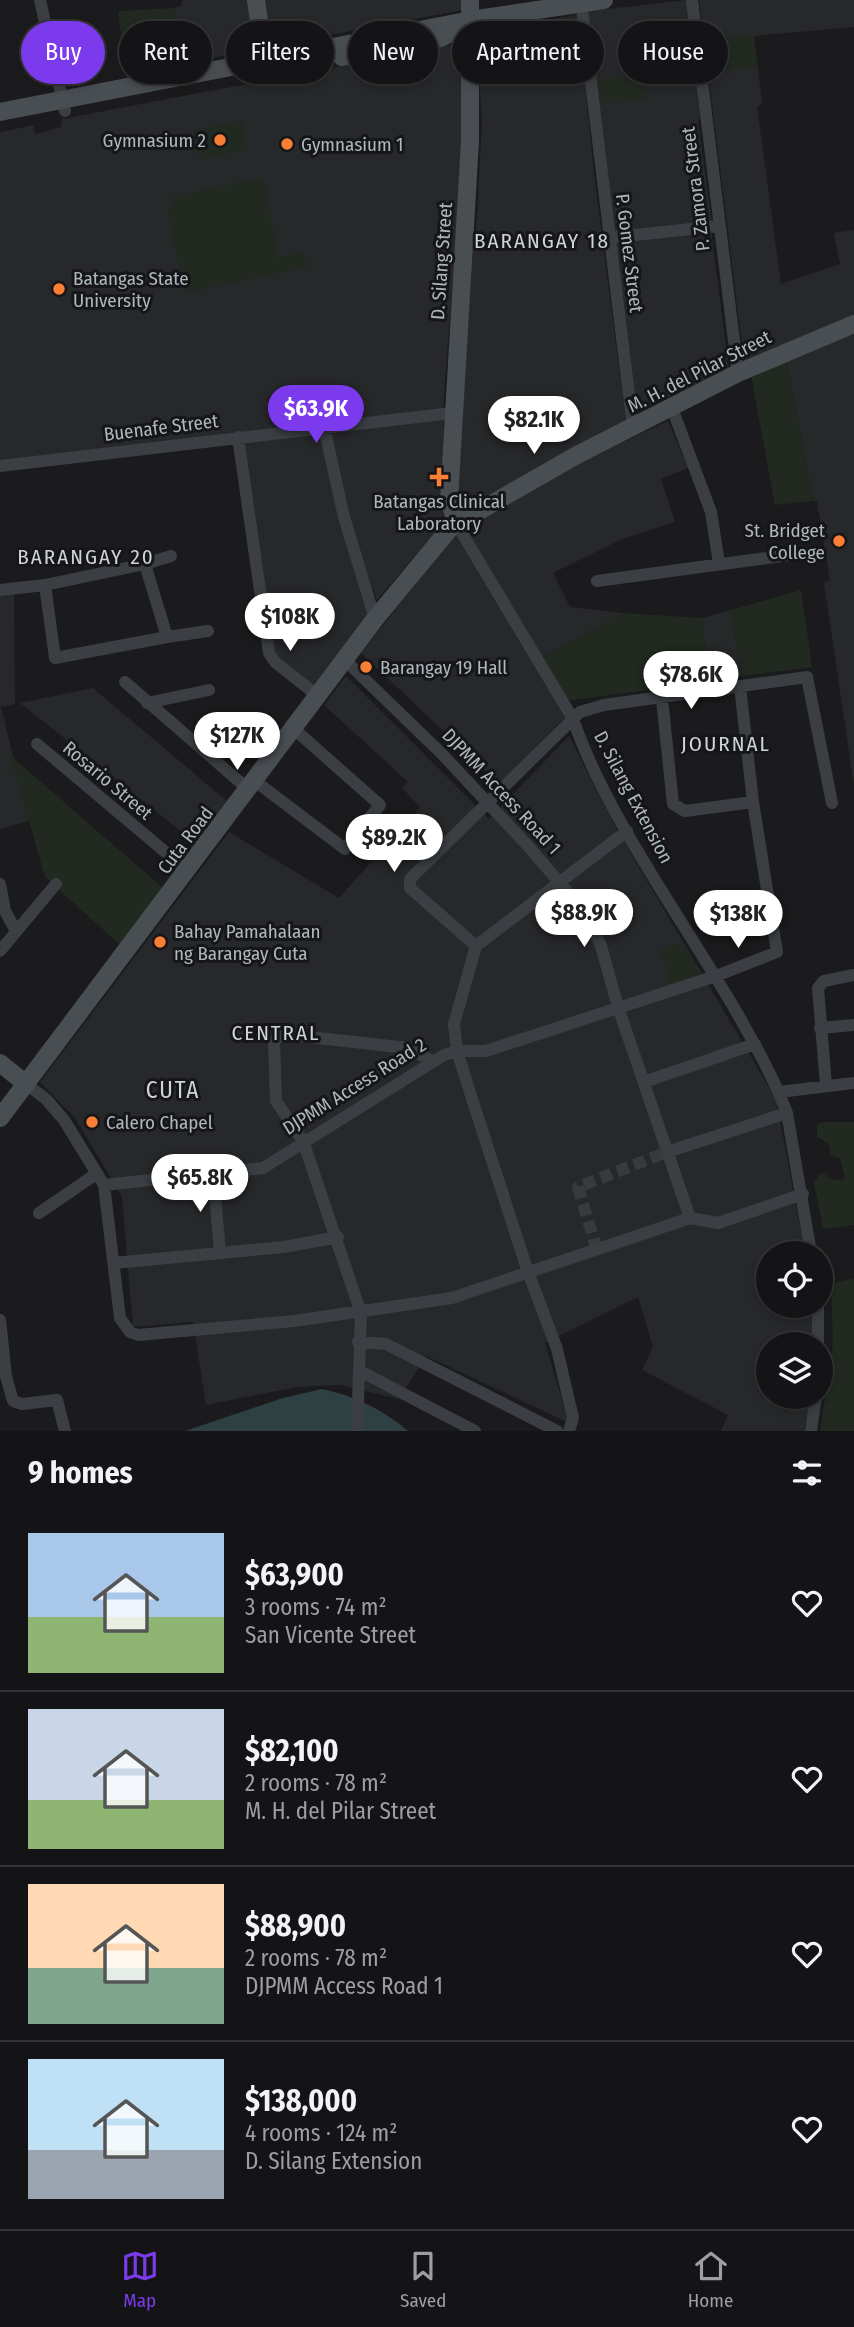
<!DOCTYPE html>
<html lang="en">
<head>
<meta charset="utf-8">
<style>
	body { margin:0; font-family:"Fira Sans Condensed",sans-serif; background:#1d1d1f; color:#f1f3f6; height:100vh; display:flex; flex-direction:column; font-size:26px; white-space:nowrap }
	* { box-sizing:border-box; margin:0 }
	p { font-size:23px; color:#9d9ea1 }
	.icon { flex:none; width:38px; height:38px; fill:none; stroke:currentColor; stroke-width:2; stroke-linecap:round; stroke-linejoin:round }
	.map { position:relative; height:1431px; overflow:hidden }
	.drawer { display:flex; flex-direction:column; background:#141416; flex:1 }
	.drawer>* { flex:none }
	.guide { position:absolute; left:21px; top:21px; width:812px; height:63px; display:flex; gap:14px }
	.controls { position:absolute; left:756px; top:1241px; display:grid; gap:14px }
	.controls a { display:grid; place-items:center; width:77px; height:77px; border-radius:50%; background:#141416; box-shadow:0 4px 10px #0003,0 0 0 2px #333335; font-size:35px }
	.price { position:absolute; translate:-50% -60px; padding:0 16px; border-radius:24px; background:#fff; color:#222; font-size:23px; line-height:46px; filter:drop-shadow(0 2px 4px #0008) }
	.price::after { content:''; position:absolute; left:50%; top:42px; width:21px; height:16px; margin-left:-10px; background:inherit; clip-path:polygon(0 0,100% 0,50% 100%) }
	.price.current { background:#7c3aed; color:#fff }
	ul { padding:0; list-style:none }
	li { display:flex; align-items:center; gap:21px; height:175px; padding:0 28px }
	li+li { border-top:2px solid #333335 }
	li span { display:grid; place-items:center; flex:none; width:196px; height:140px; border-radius:0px; color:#555 }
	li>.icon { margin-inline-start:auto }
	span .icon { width:84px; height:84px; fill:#fffc; stroke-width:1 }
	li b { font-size:30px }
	h2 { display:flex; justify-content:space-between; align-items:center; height:84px; padding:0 28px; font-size:30px }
	.pill { padding:0 24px; border-radius:32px; background:#141416; box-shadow:0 4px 10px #0003,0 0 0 2px #333335; font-size:24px; line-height:63px }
	.pill.current { background:#7c3aed; color:#fff }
	.menu { display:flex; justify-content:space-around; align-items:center; height:98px; border-top:2px solid #333335; background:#141416; font-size:19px; color:#9d9ea1 }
	.menu a { display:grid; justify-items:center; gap:4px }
	.menu .current { color:#7c3aed }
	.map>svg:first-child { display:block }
</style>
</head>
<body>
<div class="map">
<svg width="854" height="1431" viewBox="0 0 854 1431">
	<rect width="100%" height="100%" fill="#1b1b1d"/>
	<path fill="#27282a" d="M 182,0 L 248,0 L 255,50 L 185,63 L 173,8 L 181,6 Z
		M 263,0 L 463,0 L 463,10 L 271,46 Z
		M 688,0 L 700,118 L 698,121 L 712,222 L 612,236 L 588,11 Z
		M 699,0 L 854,0 L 854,27 L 754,36 L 762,104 L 757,106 L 781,284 L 840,264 L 834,233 L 854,230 L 854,317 L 744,361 Z
		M 578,15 L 594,174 L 626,421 L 459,512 L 453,505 L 468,269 L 476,234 L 482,121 L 476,31 Z
		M 457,44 L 463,46 L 461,167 L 443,409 L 0,462 L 0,132 L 34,125 L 35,134 L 61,127 L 62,119 Z
		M 711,230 L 729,369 L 635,413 L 615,241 Z
		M 854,332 L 854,786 L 824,583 L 830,581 L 817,501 L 813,501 L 786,359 Z
		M 444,418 L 443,523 L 377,600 L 346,515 L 326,432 Z
		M 668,421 L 688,468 L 661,479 L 675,522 L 622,539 L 553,573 L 570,607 L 623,613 L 542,658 L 462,525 L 572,466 Z
		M 323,432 L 369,617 L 315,689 L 275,655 L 242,441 Z
		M 457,532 L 566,716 L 499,784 L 361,653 Z
		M 14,593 L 15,704 L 1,707 L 29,821 L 0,829 L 0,594 Z
		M 731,610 L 742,676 L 708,682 L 702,618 Z
		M 346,676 L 489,819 L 569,736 L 617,830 L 776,1099 L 805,1253 L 768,1253 L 768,1306 L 813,1306 L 814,1344 L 768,1344 L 768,1396 L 811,1397 L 804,1431 L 721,1431 L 728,1415 L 642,1370 L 653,1347 L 638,1297 L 545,1343 L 569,1423 L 426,1356 L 399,1399 L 340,1385 L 297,1387 L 206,1405 L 193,1322 L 133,1327 L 122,1197 L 75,1118 L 40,1082 L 229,832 L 339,898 L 420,807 L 402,788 L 408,782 L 324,705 Z
		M 93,688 L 228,802 L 197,844 L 20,703 Z"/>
	<path fill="#212920" d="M 173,8 L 185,63 L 126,75 L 118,11 Z
		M 753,35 L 758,67 L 706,71 L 703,40 Z
		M 645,74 L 647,98 L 599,104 L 596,80 Z
		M 241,121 L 247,150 L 200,159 L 194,131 Z
		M 264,178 L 278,257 L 303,252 L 307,267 L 184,293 L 167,208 L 175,207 L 173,196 Z
		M 786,359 L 813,501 L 775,505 L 751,376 Z
		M 801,590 L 812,667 L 742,676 L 731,610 Z
		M 623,613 L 702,618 L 708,682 L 565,701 L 542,658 Z
		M 10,755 L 164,889 L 121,946 L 45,877 Z
		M 681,942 L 701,976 L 670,984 L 660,949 Z
		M 825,1122 L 854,1122 L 854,1225 L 823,1229 L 814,1183 L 822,1172 L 832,1180 L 845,1179 L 840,1158 L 831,1155 L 828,1143 L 817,1137 L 817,1124 Z
		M 854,1279 L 854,1431 L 820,1431 L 833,1344 L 831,1283 Z"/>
	<path fill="#2f4043" d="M 322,1389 C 353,1395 384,1410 408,1431 L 185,1431 L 283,1398 Z"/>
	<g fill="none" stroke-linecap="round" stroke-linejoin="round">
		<path stroke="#383a3d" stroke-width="12" stroke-dasharray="12 6" stroke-linecap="butt" d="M 597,1250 L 578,1187 L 667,1152"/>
		<path stroke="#3b3f43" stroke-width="12" d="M 40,0 L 65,111
			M 581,0 L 633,428
			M 692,0 L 738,373
			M 608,238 L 718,226
			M 672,408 L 711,512 L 719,563
			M 324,427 L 344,517 L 375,619
			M 238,437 L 269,653 L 275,662 L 318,696
			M 0,466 L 452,413
			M 456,523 L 573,719 C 607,818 684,921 737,1013 C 755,1045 774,1078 787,1113 L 811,1253
			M 145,564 L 171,556
			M 597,581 L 804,553
			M 0,590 L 45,585 L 145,564 L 167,637 L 55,658 L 45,585
			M 167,637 L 208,631
			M 125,682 L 249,790
			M 662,699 L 673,804 L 685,811 L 753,802
			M 147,703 L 209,690
			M 37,744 L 188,871
			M 255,781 L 345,849 L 380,805 L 294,729
			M 0,884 L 5,911 L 16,931
			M 476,946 L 410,888 L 410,879 L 580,712 L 604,705 L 807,677 L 832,803
			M 0,951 L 56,884
			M 820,1028 L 854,1025
			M 644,1082 L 755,1044
			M 26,1084 L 46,1099 L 64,1120 L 104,1185 L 120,1318 L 130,1332 L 138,1335 L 294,1321 L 452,1298 L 690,1218 L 618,1007 L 601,946 L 585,912 L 528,846 L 442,754 L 345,660
			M 826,1086 L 818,988 L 824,981 L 854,975
			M 779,1092 L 854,1083
			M 667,1152 L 787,1113
			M 213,1173 L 220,1252
			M 104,1185 L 263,1168 L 444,1055 L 457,1051 L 486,1051 L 716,976 L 777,952 L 753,802 L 740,686
			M 39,1213 L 96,1174
			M 690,1218 L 718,1223 L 803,1194
			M 114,1263 L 284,1247 L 338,1237
			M 818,1306 L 818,1344
			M 0,1320 L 6,1376 L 13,1401 L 22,1404 L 57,1400 L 65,1431
			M 358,1342 L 386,1344 L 557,1431
			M 360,1371 L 475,1431
			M 357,1431 L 361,1313 L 303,1141 L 276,1101 L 274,1041 L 282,1034 L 408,1048 L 432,1061
			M 569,1431 L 573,1418 L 557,1349 L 528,1272 L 474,1105 L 457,1051 L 454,1024 L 476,946 L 627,831
			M 811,1431 L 816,1396"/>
		<path stroke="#494e53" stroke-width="18" d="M 256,0 L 266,71
			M 342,57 L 441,38 L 463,27
			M 0,112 L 471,20 L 604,0
			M 456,523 L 449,500 L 470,141 L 470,0
			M 0,1063 L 26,1084
			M 0,1118 L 375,619 L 451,527 L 577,455 L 738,373 L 854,324"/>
	</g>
	<g fill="#fb7e35" stroke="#161618" stroke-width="2.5">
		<circle cx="220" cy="140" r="7"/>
		<circle cx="287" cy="144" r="7"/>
		<circle cx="59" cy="289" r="7"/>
		<path d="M435.5 466.5h7v7h7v7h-7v7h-7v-7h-7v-7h7z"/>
		<circle cx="839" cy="541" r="7"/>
		<circle cx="366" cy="667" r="7"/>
		<circle cx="160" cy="942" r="7"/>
		<circle cx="92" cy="1122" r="7"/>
	</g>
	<g text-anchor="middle" stroke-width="6" stroke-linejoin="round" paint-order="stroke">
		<g font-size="19" fill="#adb7bd" stroke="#161618" text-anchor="start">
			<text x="206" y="147" text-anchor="end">Gymnasium 2</text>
			<text x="301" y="151">Gymnasium 1</text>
			<text x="73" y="285">Batangas State<tspan x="73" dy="22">University</tspan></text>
			<text x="439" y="508" text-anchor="middle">Batangas Clinical<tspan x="439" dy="22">Laboratory</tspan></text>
			<text x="825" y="537" text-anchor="end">St. Bridget<tspan x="825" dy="22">College</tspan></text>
			<text x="380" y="674">Barangay 19 Hall</text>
			<text x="174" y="938">Bahay Pamahalaan<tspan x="174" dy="22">ng Barangay Cuta</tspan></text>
			<text x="106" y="1129">Calero Chapel</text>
		</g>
		<g font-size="19" fill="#adb7bd" stroke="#161618">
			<text transform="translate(695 189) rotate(-97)" y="7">P. Zamora Street</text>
			<text transform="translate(630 253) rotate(83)" y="7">P. Gomez Street</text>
			<text transform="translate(441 261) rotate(-86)" y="7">D. Silang Street</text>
			<text transform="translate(699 371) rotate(-27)" y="7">M. H. del Pilar Street</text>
			<text transform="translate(161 427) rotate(-7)" y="7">Buenafe Street</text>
			<text transform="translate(108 780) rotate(40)" y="7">Rosario Street</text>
			<text transform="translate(502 791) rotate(47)" y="7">DJPMM Access Road 1</text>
			<text transform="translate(634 797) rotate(62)" y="7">D. Silang Extension</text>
			<text transform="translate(185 840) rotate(-53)" y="7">Cuta Road</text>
			<text transform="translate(354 1086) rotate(-32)" y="7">DJPMM Access Road 2</text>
		</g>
		<g font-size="21" letter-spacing="2" fill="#ced4d9" stroke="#161618">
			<text x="542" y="248">BARANGAY 18</text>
			<text x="86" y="564">BARANGAY 20</text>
			<text x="726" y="751">JOURNAL</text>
			<text x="276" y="1040">CENTRAL</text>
		</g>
		<g font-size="23" letter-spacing="2" fill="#ced4d9" stroke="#161618">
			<text x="173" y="1098">CUTA</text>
		</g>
	</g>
</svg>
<div class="controls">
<a><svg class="icon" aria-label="locate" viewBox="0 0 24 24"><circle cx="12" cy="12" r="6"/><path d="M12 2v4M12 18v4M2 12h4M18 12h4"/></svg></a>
<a><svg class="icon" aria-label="layers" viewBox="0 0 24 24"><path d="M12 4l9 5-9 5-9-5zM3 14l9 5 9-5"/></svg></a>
</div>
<b class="price current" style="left:316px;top:445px">$63.9K</b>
<b class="price" style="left:534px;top:456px">$82.1K</b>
<b class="price" style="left:290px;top:653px">$108K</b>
<b class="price" style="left:691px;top:711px">$78.6K</b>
<b class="price" style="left:237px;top:772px">$127K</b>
<b class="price" style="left:394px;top:874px">$89.2K</b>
<b class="price" style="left:584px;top:949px">$88.9K</b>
<b class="price" style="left:738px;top:950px">$138K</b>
<b class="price" style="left:200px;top:1214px">$65.8K</b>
<div class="guide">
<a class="pill current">Buy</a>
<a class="pill">Rent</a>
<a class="pill">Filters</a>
<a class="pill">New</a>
<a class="pill">Apartment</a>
<a class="pill">House</a>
</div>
</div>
<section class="drawer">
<h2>9 homes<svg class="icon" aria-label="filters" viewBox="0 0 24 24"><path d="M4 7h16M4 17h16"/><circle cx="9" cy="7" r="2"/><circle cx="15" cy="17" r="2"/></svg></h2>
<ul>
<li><span style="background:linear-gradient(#a9c7e8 60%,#8fb573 0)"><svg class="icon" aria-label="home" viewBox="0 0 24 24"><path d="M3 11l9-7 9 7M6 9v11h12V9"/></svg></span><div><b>$63,900</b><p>3 rooms · 74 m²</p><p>San Vicente Street</p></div><svg class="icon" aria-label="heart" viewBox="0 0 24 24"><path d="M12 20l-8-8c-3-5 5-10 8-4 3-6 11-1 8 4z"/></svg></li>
<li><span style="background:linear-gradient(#c9d6e8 65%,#8fb573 0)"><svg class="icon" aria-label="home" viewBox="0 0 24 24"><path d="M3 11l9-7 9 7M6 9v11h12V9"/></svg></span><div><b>$82,100</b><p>2 rooms · 78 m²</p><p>M. H. del Pilar Street</p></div><svg class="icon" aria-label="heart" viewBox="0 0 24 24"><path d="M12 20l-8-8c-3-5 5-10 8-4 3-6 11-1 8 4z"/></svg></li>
<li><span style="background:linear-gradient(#ffd9b3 60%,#7fa58c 0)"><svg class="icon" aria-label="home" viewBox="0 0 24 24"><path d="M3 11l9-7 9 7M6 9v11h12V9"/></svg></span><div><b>$88,900</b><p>2 rooms · 78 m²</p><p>DJPMM Access Road 1</p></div><svg class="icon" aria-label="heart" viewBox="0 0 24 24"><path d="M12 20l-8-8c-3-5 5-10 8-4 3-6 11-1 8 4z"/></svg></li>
<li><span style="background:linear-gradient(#bfe0f5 65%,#9aa5b1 0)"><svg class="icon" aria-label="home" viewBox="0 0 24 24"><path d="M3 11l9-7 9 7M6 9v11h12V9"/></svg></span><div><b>$138,000</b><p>4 rooms · 124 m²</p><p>D. Silang Extension</p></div><svg class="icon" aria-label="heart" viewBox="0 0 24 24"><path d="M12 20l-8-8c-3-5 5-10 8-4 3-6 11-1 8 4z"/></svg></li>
</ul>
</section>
<nav class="menu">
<a class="current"><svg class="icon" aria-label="map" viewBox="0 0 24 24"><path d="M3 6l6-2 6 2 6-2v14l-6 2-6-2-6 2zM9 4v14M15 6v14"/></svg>Map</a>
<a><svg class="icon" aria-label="saved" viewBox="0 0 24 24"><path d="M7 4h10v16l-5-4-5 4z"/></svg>Saved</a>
<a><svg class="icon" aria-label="home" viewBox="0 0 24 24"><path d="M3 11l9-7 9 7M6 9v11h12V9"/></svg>Home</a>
</nav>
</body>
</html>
